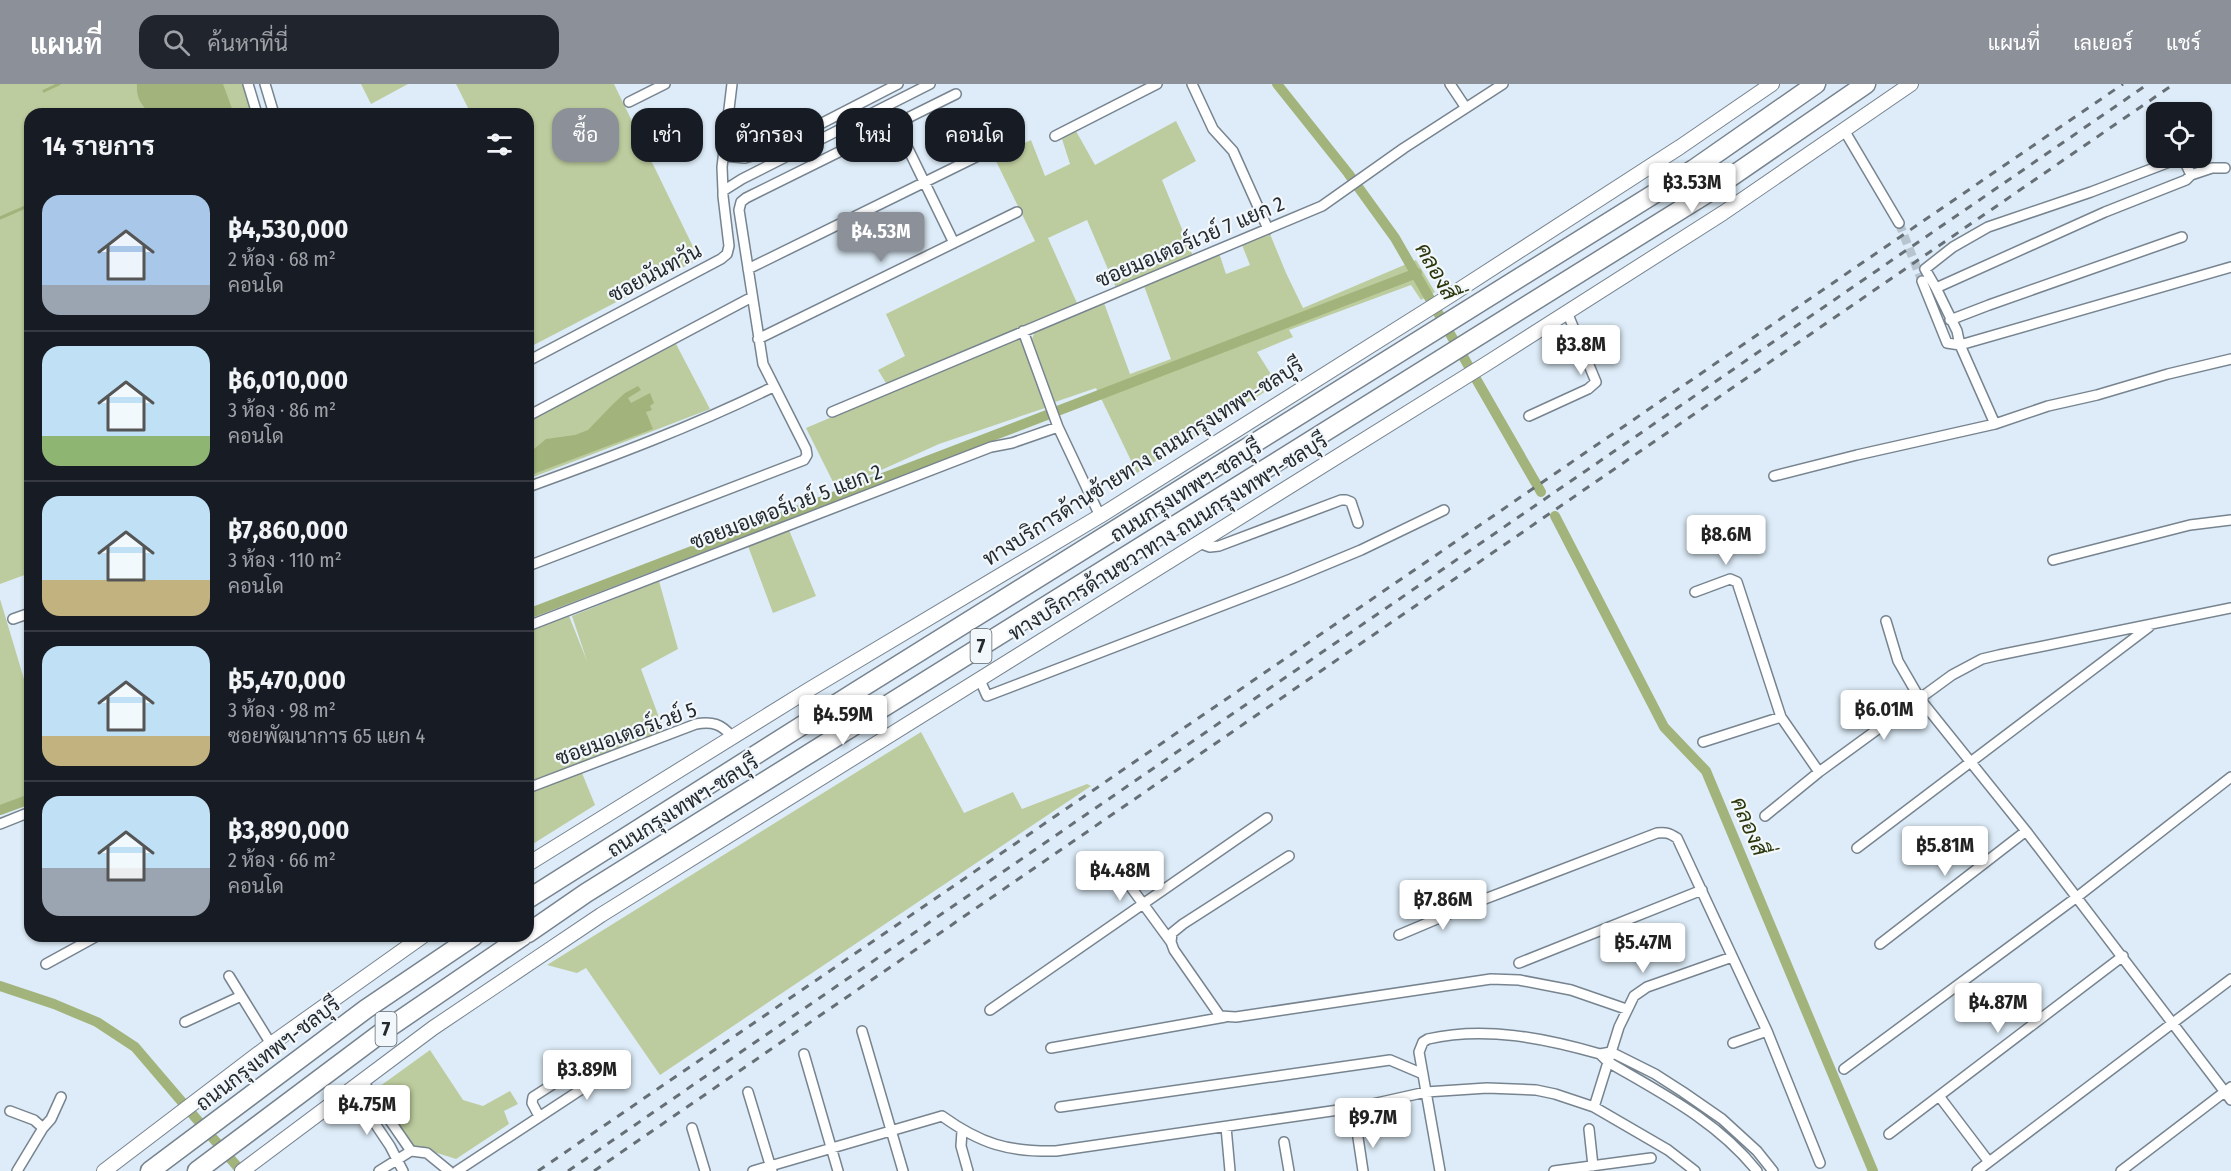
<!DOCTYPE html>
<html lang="th">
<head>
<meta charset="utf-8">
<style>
	body { margin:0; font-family:"Fira Sans Condensed",Sarabun,sans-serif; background:#20242c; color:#f1f3f6; height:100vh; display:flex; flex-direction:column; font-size:22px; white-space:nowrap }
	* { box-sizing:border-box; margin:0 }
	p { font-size:20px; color:#9ea1a6 }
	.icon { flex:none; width:33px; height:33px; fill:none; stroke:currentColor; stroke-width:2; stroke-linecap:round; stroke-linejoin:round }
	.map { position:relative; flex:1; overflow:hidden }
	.panel { position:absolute; left:24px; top:24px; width:510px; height:834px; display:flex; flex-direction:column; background:#171b24; border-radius:18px; box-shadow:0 2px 4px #0004 }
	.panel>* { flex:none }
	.banner { position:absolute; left:552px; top:24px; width:570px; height:54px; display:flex; gap:12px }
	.buttons { position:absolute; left:2146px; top:18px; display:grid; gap:12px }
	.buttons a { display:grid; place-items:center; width:66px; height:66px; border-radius:12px; background:#171b24; box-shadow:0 2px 4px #0004; font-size:30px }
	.price { position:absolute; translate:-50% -51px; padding:0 14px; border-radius:6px; background:#fff; color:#222; font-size:20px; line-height:39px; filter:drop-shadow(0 2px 3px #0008) }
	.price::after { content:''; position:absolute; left:50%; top:36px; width:18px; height:14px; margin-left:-9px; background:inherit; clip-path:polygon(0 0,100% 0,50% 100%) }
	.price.active { background:#8c9099; color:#fff }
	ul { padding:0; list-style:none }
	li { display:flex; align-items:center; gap:18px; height:150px; padding:0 18px }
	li+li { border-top:2px solid #363941 }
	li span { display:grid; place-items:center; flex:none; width:168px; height:120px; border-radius:18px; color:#555 }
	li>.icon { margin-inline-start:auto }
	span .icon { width:72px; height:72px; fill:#fffc; stroke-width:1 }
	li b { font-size:26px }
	h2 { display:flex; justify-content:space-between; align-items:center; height:72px; padding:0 18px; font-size:26px }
	.tag { padding:0 21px; border-radius:18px; background:#171b24; box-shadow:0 2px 4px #0004; font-size:21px; line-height:54px }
	.tag.active { background:#8c9099; color:#fff }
	header { display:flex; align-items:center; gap:36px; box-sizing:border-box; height:84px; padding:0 30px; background:#8c9099; color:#fff }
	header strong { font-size:28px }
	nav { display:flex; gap:33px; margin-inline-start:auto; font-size:21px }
	.search { width:420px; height:54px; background:#20242c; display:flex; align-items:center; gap:15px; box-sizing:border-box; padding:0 21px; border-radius:18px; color:#9ea1a6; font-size:22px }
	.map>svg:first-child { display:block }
</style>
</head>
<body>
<header>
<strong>แผนที่</strong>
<div class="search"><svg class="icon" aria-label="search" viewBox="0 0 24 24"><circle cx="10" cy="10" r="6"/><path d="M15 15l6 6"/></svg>ค้นหาที่นี่</div>
<nav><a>แผนที่</a><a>เลเยอร์</a><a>แชร์</a></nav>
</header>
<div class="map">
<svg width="2231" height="1087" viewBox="0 0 2231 1087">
	<rect width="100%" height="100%" fill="#ddecf8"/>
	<path fill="#bdcc9e" d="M 0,0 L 243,0 L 252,30 L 30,30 L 30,489 L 0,500 Z
		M 361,0 L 408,0 L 371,20 Z
		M 456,0 L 614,0 L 699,175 L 528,264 L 528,30 L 471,30 Z
		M 1176,37 L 1196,77 L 1162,96 L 1193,172 L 1116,204 L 1087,136 L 1048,154 L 1077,219 L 947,276 L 886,299 L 878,286 L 905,272 L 886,230 L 1035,157 L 994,73 L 1031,56 L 1045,92 L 1070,80 L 1062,55 L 1076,47 L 1095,81 Z
		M 1270,150 L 1286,189 L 1303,224 L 1416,176 L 1435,208 L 1421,216 L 1411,201 L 1289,246 L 1293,253 L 1257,268 L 1277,300 L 1137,389 L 1096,304 L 1055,318 L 1032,255 L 1035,247 L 1104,219 L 1130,290 L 1171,275 L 1144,202 L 1219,169 L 1226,190 L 1250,181 L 1242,161 Z
		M 1021,253 L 1045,324 L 939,360 L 837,406 L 806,344 Z
		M 675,258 L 710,325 L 528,395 L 528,335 Z
		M 789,446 L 816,512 L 773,529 L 748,462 Z
		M 659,497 L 678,565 L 641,585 L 664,647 L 528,699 L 528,548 L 569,532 L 587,577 L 572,532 Z
		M 0,515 L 30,615 L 30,710 L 0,721 Z
		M 921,648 L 964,729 L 1013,708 L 1022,725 L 1087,700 L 1091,702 L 660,991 L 586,884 L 577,889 L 547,881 Z
		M 582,689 L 595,721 L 528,763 L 528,709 Z
		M 430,966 L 463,1016 L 483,1022 L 510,1007 L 518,1020 L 504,1027 L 509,1040 L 456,1075 L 409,1060 L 376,1005 Z"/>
	<path fill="#a2b47b" d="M 137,0 L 223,0 L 234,30 L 150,30 C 141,20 136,14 137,0 Z
		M 638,302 L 641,306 L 628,314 L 631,319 L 650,309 L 654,319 L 650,322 L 652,326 L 646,328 L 653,345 L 528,392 L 528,370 L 546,355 L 575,351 L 588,346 L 613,320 L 625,309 Z"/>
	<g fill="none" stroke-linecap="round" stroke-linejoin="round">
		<path stroke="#a2b47b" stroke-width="3" d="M 44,7 L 59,0
			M 0,134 L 30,121"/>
		<path stroke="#a2b47b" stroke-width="10" d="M 1277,0 L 1348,89 L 1395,154 L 1541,408
			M 1555,432 L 1664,643 L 1706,687 L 1873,1087
			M 528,530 L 1417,189
			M 0,726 L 30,715
			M 0,902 L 54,920 L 97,938 L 135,963 L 241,1087"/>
		<path stroke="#b8c5d0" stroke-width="9" stroke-dasharray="9 4.5" stroke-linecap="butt" d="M 1899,139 L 1922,197"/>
		<defs>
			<path id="street" d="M 248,0 L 257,30
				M 265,0 L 274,30
				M 1192,0 L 1213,45 L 1233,67 L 1268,145
				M 1450,0 L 1466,24
				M 629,18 L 665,0
				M 896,40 L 954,159
				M 1844,46 L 1899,139
				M 1055,52 L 1157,0
				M 724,72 L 745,74 L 766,68 L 898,0
				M 2180,74 L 2091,108 L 1988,143 L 1953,163 L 1925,185 L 1936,204 L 2105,128 L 2186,96 L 2191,91
				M 2183,74 L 2191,91 L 2212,84 L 2225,84
				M 723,107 L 722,83 L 732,0
				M 748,185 L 986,68
				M 1922,197 L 1947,259 L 1960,261 L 2231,183
				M 1950,236 L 1989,221 L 2182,153
				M 1023,247 L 1058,343 L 1100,432
				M 758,255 L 1017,128
				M 528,277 L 721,175 L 727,170 L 729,162 L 723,112 L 723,107 L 742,95 L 930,0
				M 832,328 L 1322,122 L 1404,64 L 1503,0
				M 528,332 L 752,213
				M 1529,332 L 1588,305 L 1596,298 L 1567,228
				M 1995,340 L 2048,322 L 2097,311 L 2168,290 L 2231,275
				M 1774,392 L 1857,371 L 1995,340 L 1960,261 L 1957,247 L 1936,204
				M 528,403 C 611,373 694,342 773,303
				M 1199,459 L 1210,463 L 1219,462 L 1341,416 L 1346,416 L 1351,418 L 1358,439
				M 2053,476 L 2190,441 L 2231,436
				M 528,482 L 804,376 L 807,371 L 806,365 L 763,280 L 739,126 L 741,118 L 746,114 L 956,10
				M 1695,508 L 1730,495 L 1737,498 L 1781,633 L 1819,688
				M 13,535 L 30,529
				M 1886,537 L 1898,577 L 1920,615 L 2026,747 L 2231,1016
				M 528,542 L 991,363 L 1012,359 L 1058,343
				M 980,596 L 987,612 L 1291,495 L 1361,466 L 1444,426
				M 1703,658 L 1781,633
				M 528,704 L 696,640 C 712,637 722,640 732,653
				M 1765,732 L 1819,688 L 1952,591 L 1982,575 L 1999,571 L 2231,524
				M 0,740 L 30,728
				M 1857,764 L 2149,543
				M 1289,772 L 1183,840 L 1172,849 L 1171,858 L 1174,866 L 1220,932 L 1236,933 L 1491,895 L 1519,896 L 1571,906 L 1626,925
				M 1130,802 L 1171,858
				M 1399,851 L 1477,818 L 1657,749 C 1666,748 1669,749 1677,754 L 1767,947 L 1820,1079
				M 1880,860 L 2026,747
				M 1519,879 L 1702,806
				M 46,880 L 97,852
				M 229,892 L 271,960
				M 990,926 L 1267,734
				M 185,938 L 241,912
				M 862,947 L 903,1087
				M 1733,959 L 1767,947
				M 1051,964 L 1225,933
				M 804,970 L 838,1087
				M 1844,985 L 2077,813 L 2231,693
				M 362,996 L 411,1067 L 427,1069 L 449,1087
				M 351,1004 L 390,1062 L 403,1087
				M 748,1008 L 772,1087
				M 1939,1012 L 1989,1078
				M 1060,1023 L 1390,976 L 1423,990
				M 1594,1023 L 1619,943 L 1634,912 L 1647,903 L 1732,873
				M 10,1027 L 34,1036 L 43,1044 L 17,1087
				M 1226,1043 L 1230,1087
				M 43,1044 L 51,1035 L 61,1013
				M 692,1044 L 705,1087
				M 1589,1045 L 1593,1082
				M 962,1047 L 961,1062 L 968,1087
				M 1357,1047 L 1363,1087
				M 1889,1050 L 2123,872
				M 1284,1058 L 1289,1087
				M 379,1087 L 411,1067
				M 457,1087 L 591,999 L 593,994 L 588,983 L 583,981 L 533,1013 L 532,1019 L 539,1032
				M 753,1087 L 942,1032 C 981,1060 1008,1068 1056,1067 L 1359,1023 L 1426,1008 L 1487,1004 L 1536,1006 L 1555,1010 L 1594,1023 L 1668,1066 L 1695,1087
				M 1440,1087 L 1419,968 L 1423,958 L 1428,955 C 1485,942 1544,954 1600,970
				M 1554,1087 L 1651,1074
				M 1757,1087 C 1717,1037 1663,1010 1608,978 L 1600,970 L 1611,968 L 1655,990 L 1683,1008 L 1722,1035 L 1757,1067 L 1773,1087
				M 1977,1087 L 2231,895
				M 2121,1087 L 2231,1003"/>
			<path id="secondary" d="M 528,780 L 810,605 L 1100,432 L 1451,211 L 1680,63 L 1772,0
				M 104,1087 L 271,960 L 423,852
				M 242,1087 L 433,944 L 601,831 L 1486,280 L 1723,129 L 1911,0"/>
			<path id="highway" d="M 528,815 L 855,608 L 1694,85 L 1816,0
				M 528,849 L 586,809 L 1709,108 L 1866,0
				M 150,1087 L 366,925 L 474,852
				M 197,1087 L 381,949 L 523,852"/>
		</defs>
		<use href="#street" stroke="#77848f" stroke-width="12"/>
		<use href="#secondary" stroke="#77848f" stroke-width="16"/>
		<use href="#highway" stroke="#77848f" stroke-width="21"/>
		<use href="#street" stroke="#fff" stroke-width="9"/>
		<use href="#secondary" stroke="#fff" stroke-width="14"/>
		<use href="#highway" stroke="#fff" stroke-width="18"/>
		<path stroke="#666f76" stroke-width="3" stroke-dasharray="8 8" stroke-linecap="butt" d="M 538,1087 L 2123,0
			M 568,1087 L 2148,0
			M 594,1087 L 2174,0"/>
	</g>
	<g text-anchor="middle" stroke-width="4.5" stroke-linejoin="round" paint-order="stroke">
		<g fill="#f2f7fc" stroke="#62686c" stroke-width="1.5">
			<rect x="970.5" y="545" width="21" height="34" rx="4.5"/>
			<rect x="375.5" y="928" width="21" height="34" rx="4.5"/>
		</g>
		<g font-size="20" font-weight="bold" fill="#242a2e">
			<text x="981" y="569">7</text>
			<text x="386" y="952">7</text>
		</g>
		<g font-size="21" fill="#242a2e" stroke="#f2f7fc">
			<text transform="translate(1190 158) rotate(-23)" y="7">ซอยมอเตอร์เวย์ 7 แยก 2</text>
			<text transform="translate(655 189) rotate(-28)" y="7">ซอยนันทวัน</text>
			<text transform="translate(1143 378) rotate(-32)" y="7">ทางบริการด้านซ้ายทาง ถนนกรุงเทพฯ-ชลบุรี</text>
			<text transform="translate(1186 407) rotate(-32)" y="7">ถนนกรุงเทพฯ-ชลบุรี</text>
			<text transform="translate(786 423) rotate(-21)" y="7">ซอยมอเตอร์เวย์ 5 แยก 2</text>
			<text transform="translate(1168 453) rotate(-32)" y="7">ทางบริการด้านขวาทาง ถนนกรุงเทพฯ-ชลบุรี</text>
			<text transform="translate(626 650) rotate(-20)" y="7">ซอยมอเตอร์เวย์ 5</text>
			<text transform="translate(683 722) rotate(-32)" y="7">ถนนกรุงเทพฯ-ชลบุรี</text>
			<text transform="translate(268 970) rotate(-37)" y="7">ถนนกรุงเทพฯ-ชลบุรี</text>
		</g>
		<g font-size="22" font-style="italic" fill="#2b360b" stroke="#f2f7fc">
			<text transform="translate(1437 187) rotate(60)" y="8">คลองสี่</text>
			<text transform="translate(1750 742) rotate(67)" y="8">คลองสี่</text>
		</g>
	</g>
</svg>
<div class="buttons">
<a><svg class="icon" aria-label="locate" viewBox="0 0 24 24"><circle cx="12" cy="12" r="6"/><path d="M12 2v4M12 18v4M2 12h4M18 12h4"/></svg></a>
</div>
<b class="price" style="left:1692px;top:130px">฿3.53M</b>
<b class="price active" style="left:881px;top:179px">฿4.53M</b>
<b class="price" style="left:1581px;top:292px">฿3.8M</b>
<b class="price" style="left:1726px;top:482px">฿8.6M</b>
<b class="price" style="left:1884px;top:657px">฿6.01M</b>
<b class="price" style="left:843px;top:662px">฿4.59M</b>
<b class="price" style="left:1945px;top:793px">฿5.81M</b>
<b class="price" style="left:1120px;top:818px">฿4.48M</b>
<b class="price" style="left:1443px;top:847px">฿7.86M</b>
<b class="price" style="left:1643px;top:890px">฿5.47M</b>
<b class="price" style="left:1998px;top:950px">฿4.87M</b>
<b class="price" style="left:587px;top:1017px">฿3.89M</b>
<b class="price" style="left:367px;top:1052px">฿4.75M</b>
<b class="price" style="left:1373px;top:1065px">฿9.7M</b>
<div class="banner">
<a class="tag active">ซื้อ</a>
<a class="tag">เช่า</a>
<a class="tag">ตัวกรอง</a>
<a class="tag">ใหม่</a>
<a class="tag">คอนโด</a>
</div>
<section class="panel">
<h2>14 รายการ<svg class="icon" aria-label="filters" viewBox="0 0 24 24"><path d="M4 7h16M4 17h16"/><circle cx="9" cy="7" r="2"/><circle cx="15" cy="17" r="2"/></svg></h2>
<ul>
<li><span style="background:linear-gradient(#a9c7e8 75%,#9aa5b1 0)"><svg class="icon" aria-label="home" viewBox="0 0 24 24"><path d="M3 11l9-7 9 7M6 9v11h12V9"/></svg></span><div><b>฿4,530,000</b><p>2 ห้อง · 68 m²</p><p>คอนโด</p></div></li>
<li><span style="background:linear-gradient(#bfe0f5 75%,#8fb573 0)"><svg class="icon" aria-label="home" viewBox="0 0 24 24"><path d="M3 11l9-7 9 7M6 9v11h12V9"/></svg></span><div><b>฿6,010,000</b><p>3 ห้อง · 86 m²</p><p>คอนโด</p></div></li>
<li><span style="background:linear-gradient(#bfe0f5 70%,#c2b280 0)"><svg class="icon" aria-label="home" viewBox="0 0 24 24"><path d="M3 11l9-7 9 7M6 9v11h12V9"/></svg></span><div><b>฿7,860,000</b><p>3 ห้อง · 110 m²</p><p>คอนโด</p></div></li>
<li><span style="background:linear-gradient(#bfe0f5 75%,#c2b280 0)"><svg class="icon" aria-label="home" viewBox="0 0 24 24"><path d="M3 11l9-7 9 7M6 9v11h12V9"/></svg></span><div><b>฿5,470,000</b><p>3 ห้อง · 98 m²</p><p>ซอยพัฒนาการ 65 แยก 4</p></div></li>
<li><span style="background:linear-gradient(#bfe0f5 60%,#9aa5b1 0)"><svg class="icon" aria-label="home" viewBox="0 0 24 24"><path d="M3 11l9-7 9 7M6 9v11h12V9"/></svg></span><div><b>฿3,890,000</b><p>2 ห้อง · 66 m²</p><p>คอนโด</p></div></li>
</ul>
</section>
</div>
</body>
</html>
